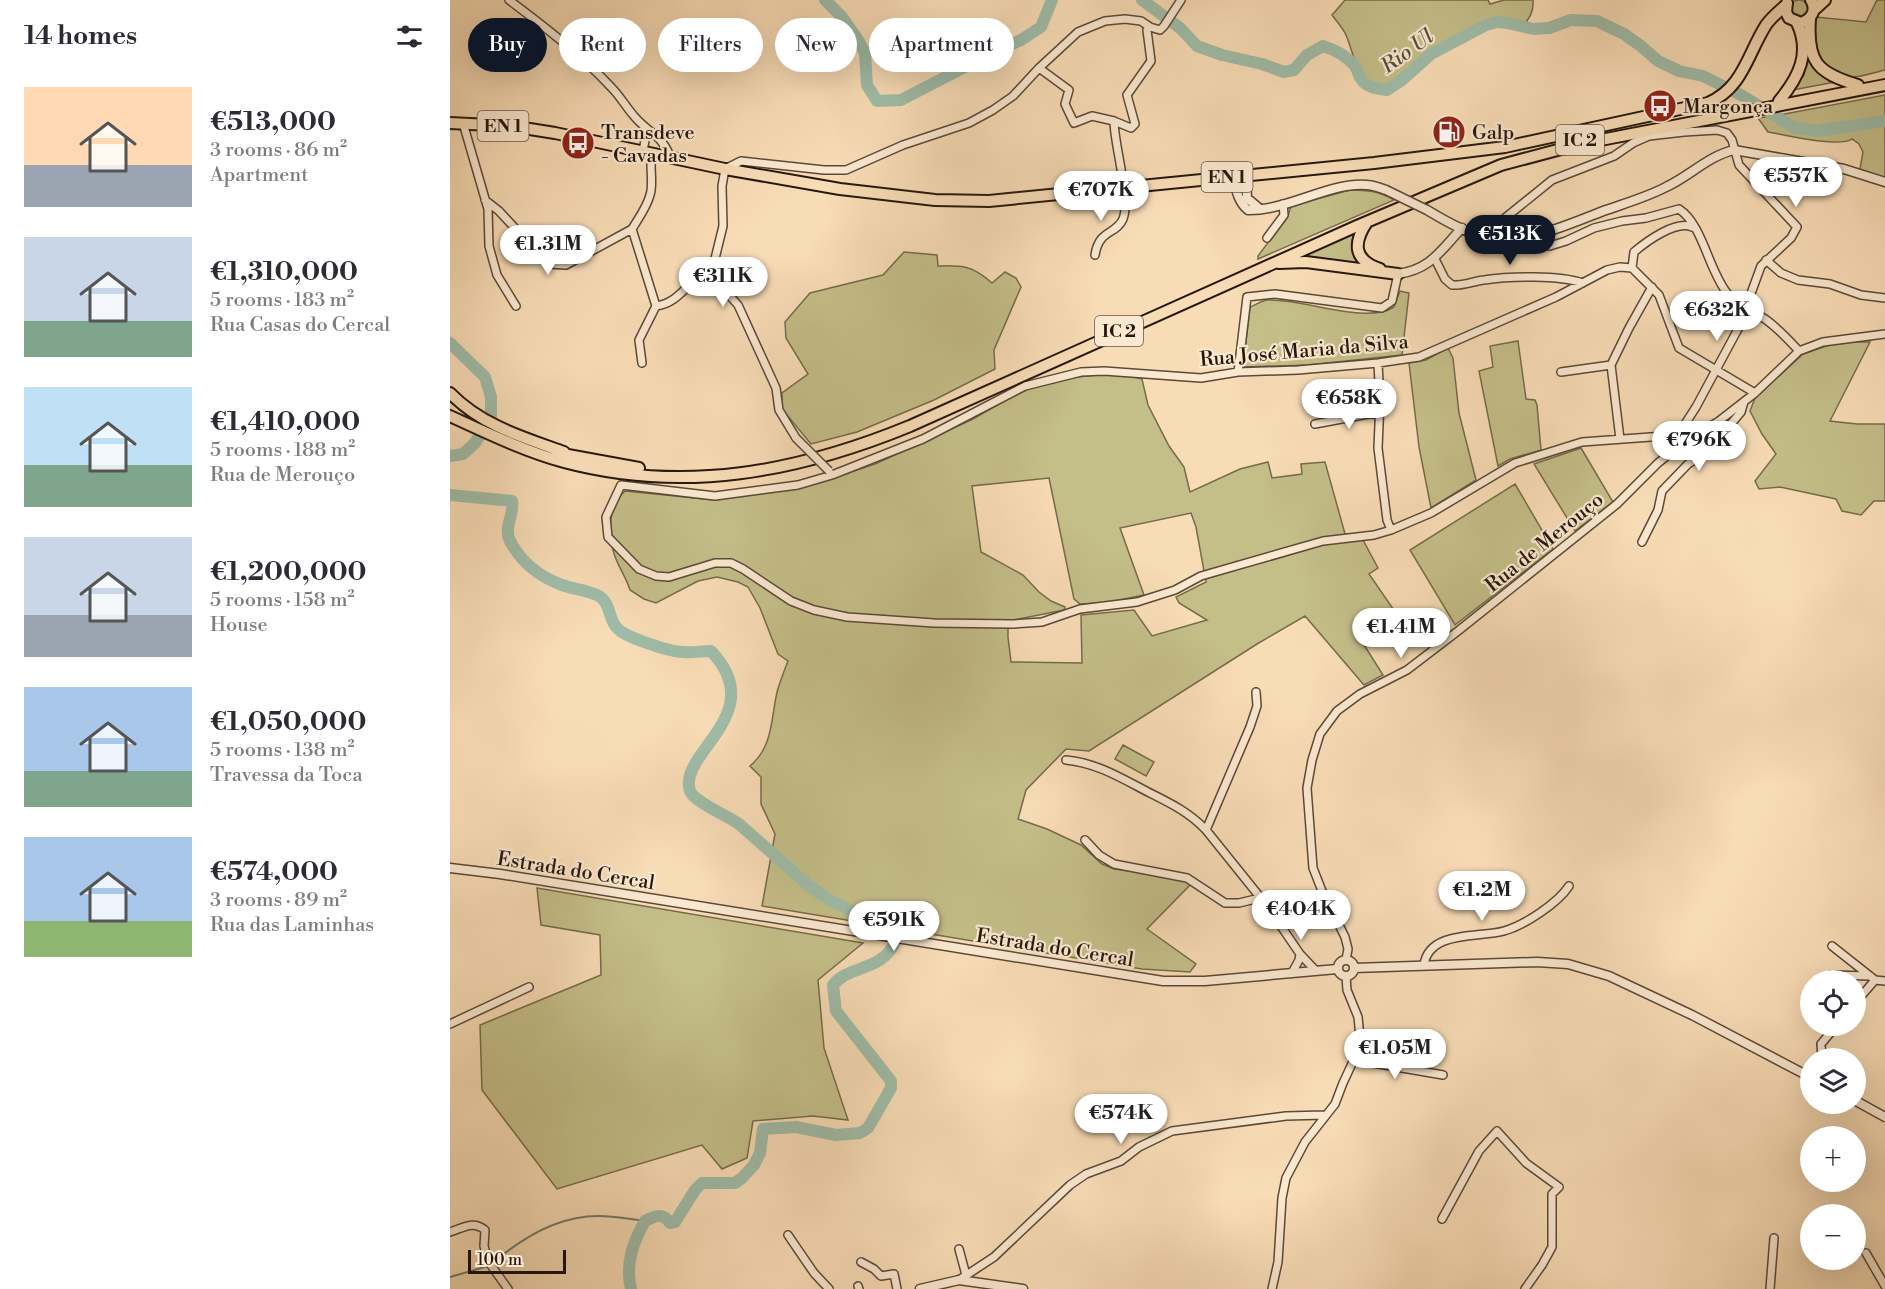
<!DOCTYPE html>
<html lang="en">
<head>
<meta charset="utf-8">
<style>
	body { margin:0; font-family:"Libre Bodoni",serif; background:#f2f2f3; color:#2b2b33; height:100vh; display:flex; flex-direction:column; font-size:22px; white-space:nowrap }
	* { box-sizing:border-box; margin:0 }
	p { font-size:20px; color:#7c7c81 }
	.icon { flex:none; width:33px; height:33px; fill:none; stroke:currentColor; stroke-width:2; stroke-linecap:round; stroke-linejoin:round }
	.map { position:relative; flex:1; overflow:hidden }
	.drawer { display:flex; flex-direction:column; background:#fff; width:450px }
	.drawer>* { flex:none }
	.banner { position:absolute; left:18px; top:18px; width:570px; height:54px; display:flex; gap:12px }
	.buttons { position:absolute; left:1350px; top:970px; display:grid; gap:12px }
	.buttons a { display:grid; place-items:center; width:66px; height:66px; border-radius:50%; background:#fff; box-shadow:0 6px 24px #0002; font-size:30px }
	.scale { position:absolute; left:18px; bottom:15px; width:98px; box-sizing:border-box; padding-left:6px; border:3px solid #26180e; border-top:0; font-size:16px; line-height:21px; white-space:nowrap; color:#26180e; -webkit-text-stroke:4px #fae8d0; paint-order:stroke }
	.price { position:absolute; translate:-50% -51px; padding:0 14px; border-radius:21px; background:#fff; color:#222; font-size:20px; line-height:39px; filter:drop-shadow(0 2px 3px #0008) }
	.price::after { content:''; position:absolute; left:50%; top:36px; width:18px; height:14px; margin-left:-9px; background:inherit; clip-path:polygon(0 0,100% 0,50% 100%) }
	.price.on { background:#111827; color:#fff }
	ul { padding:0; list-style:none }
	li { display:flex; align-items:center; gap:18px; height:150px; padding:0 24px }
	li span { display:grid; place-items:center; flex:none; width:168px; height:120px; border-radius:0px; color:#555 }
	li>.icon { margin-inline-start:auto }
	span .icon { width:72px; height:72px; fill:#fffc; stroke-width:1 }
	li b { font-size:26px }
	h2 { display:flex; justify-content:space-between; align-items:center; height:72px; padding:0 24px; font-size:26px }
	.pill { padding:0 21px; border-radius:27px; background:#fff; box-shadow:0 6px 24px #0002; font-size:21px; line-height:54px }
	.pill.on { background:#111827; color:#fff }
	main { display:flex; flex:1; min-height:0 }
	.map>svg:first-child { display:block }
</style>
</head>
<body>
<main>
<section class="drawer">
<h2>14 homes<svg class="icon" aria-label="filters" viewBox="0 0 24 24"><path d="M4 7h16M4 17h16"/><circle cx="9" cy="7" r="2"/><circle cx="15" cy="17" r="2"/></svg></h2>
<ul>
<li><span style="background:linear-gradient(#ffd9b3 65%,#9aa5b1 0)"><svg class="icon" aria-label="home" viewBox="0 0 24 24"><path d="M3 11l9-7 9 7M6 9v11h12V9"/></svg></span><div><b>€513,000</b><p>3 rooms · 86 m²</p><p>Apartment</p></div></li>
<li><span style="background:linear-gradient(#c9d6e8 70%,#7fa58c 0)"><svg class="icon" aria-label="home" viewBox="0 0 24 24"><path d="M3 11l9-7 9 7M6 9v11h12V9"/></svg></span><div><b>€1,310,000</b><p>5 rooms · 183 m²</p><p>Rua Casas do Cercal</p></div></li>
<li><span style="background:linear-gradient(#bfe0f5 65%,#7fa58c 0)"><svg class="icon" aria-label="home" viewBox="0 0 24 24"><path d="M3 11l9-7 9 7M6 9v11h12V9"/></svg></span><div><b>€1,410,000</b><p>5 rooms · 188 m²</p><p>Rua de Merouço</p></div></li>
<li><span style="background:linear-gradient(#c9d6e8 65%,#9aa5b1 0)"><svg class="icon" aria-label="home" viewBox="0 0 24 24"><path d="M3 11l9-7 9 7M6 9v11h12V9"/></svg></span><div><b>€1,200,000</b><p>5 rooms · 158 m²</p><p>House</p></div></li>
<li><span style="background:linear-gradient(#a9c7e8 70%,#7fa58c 0)"><svg class="icon" aria-label="home" viewBox="0 0 24 24"><path d="M3 11l9-7 9 7M6 9v11h12V9"/></svg></span><div><b>€1,050,000</b><p>5 rooms · 138 m²</p><p>Travessa da Toca</p></div></li>
<li><span style="background:linear-gradient(#a9c7e8 70%,#8fb573 0)"><svg class="icon" aria-label="home" viewBox="0 0 24 24"><path d="M3 11l9-7 9 7M6 9v11h12V9"/></svg></span><div><b>€574,000</b><p>3 rooms · 89 m²</p><p>Rua das Laminhas</p></div></li>
</ul>
</section>
<div class="map">
<svg width="1435" height="1289" viewBox="0 0 1435 1289">
	<rect width="100%" height="100%" fill="#f8dcb6"/>
	<filter id="stains"><feTurbulence type="fractalNoise" baseFrequency=".00333" numOctaves="4"/><feColorMatrix values="0 0 0 0 .2 0 0 0 0 .09 0 0 0 0 .02 0 0 0 .5 -.17"/></filter>
	<radialGradient id="worn" r=".72"><stop offset=".6" stop-color="#630" stop-opacity="0"/><stop offset="1" stop-color="#630" stop-opacity=".3"/></radialGradient>
	<path fill="#c4be89" stroke="#756b4c" stroke-width="1.5" fill-rule="evenodd" d="M1340 9a9 9 0 1 1 18 0a9 9 0 1 1-18 0Z
		M 895,0 L 1038,0 L 1040,4 L 1054,0 L 1083,0 C 1084,11 1080,17 1074,25 L 1047,19 L 1027,26 L 976,54 L 936,88 C 906,84 906,59 896,35 C 893,28 887,22 882,15 Z
		M 1427,0 L 1435,0 L 1435,70 C 1400,79 1395,83 1367,59 L 1362,30 L 1366,17 L 1416,22 Z
		M 1358,56 L 1361,63 L 1385,82 L 1343,90 L 1354,75 Z
		M 1435,95 L 1435,119 L 1361,128 L 1345,125 L 1329,115 Z
		M 1321,116 C 1360,141 1392,130 1435,124 L 1435,179 L 1410,169 L 1413,152 L 1409,144 L 1402,139 C 1389,148 1335,135 1318,132 L 1308,118 Z
		M 900,190 C 916,190 929,191 944,200 L 808,259 L 808,256 L 838,216 L 841,206 Z
		M 905,231 L 904,237 L 917,267 L 845,258 Z
		M 454,252 L 487,255 L 488,266 C 513,265 523,266 542,283 L 555,272 L 566,278 L 571,287 L 544,350 L 545,369 L 484,400 L 407,432 L 361,444 L 332,409 L 332,393 L 358,374 L 336,338 L 335,322 L 360,293 L 433,275 Z
		M 950,291 L 959,293 L 952,355 L 858,365 L 793,367 L 800,307 C 806,305 812,300 818,300 C 852,298 916,325 944,307 Z
		M 1068,341 L 1076,399 L 1085,400 L 1087,405 L 1091,450 L 1060,459 L 1048,466 L 1029,371 L 1043,367 L 1040,346 Z
		M 1403,342 L 1420,342 L 1380,421 L 1407,424 L 1435,424 L 1435,501 L 1424,501 L 1411,515 L 1392,511 L 1386,499 L 1330,487 L 1309,489 L 1305,481 L 1326,454 L 1312,434 L 1300,411 L 1305,398 L 1353,354 L 1379,345 Z
		M 998,348 L 1003,358 L 1009,413 L 1026,480 L 981,508 L 969,447 L 959,363 L 976,360 Z
		M 647,375 L 675,375 L 692,379 L 698,405 L 719,446 L 734,467 L 740,492 L 790,469 L 818,462 L 822,478 L 852,474 L 851,464 L 875,462 L 897,541 L 913,540 L 928,568 L 919,574 L 948,616 L 911,640 L 933,675 L 914,685 L 855,616 L 807,644 L 639,751 L 616,749 L 576,790 L 568,819 L 597,829 L 631,845 L 652,864 L 664,869 L 733,878 L 741,884 L 697,929 L 746,964 L 740,972 L 692,969 L 312,906 L 325,834 L 311,804 L 311,777 L 300,766 C 323,747 321,719 327,692 C 330,682 334,671 338,661 L 328,654 L 310,608 L 298,587 L 288,582 L 267,577 L 248,581 L 206,603 L 194,599 L 180,590 C 176,576 166,564 163,550 C 157,530 160,505 175,491 L 265,500 L 371,482 L 425,464 L 458,449 L 523,419 L 561,397 L 582,387 L 627,377 ZM 599,478 L 624,599 L 630,604 L 654,603 L 694,595 L 670,528 L 741,513 L 746,527 L 756,582 L 726,597 L 729,603 L 757,620 L 702,636 L 684,610 L 631,615 L 632,663 L 561,662 L 558,637 L 558,621 L 614,610 L 615,607 L 601,601 L 589,592 L 573,575 L 531,552 L 522,486 Z
		M 1131,448 L 1163,502 L 1125,531 L 1084,464 Z
		M 1065,484 L 1103,549 L 1005,625 L 960,550 Z
		M 673,745 L 704,762 L 696,776 L 665,759 Z
		M 87,888 L 413,943 L 368,980 L 374,1048 L 398,1120 L 363,1116 L 303,1121 L 297,1158 L 272,1169 L 252,1145 L 107,1189 L 32,1090 L 30,1025 L 151,975 L 150,935 L 91,925 Z"/>
	<g fill="none" stroke-linecap="round" stroke-linejoin="round">
		<path stroke="#6f7a6a" stroke-width="2" d="M 43,1263 C 73,1237 108,1216 148,1216 C 163,1216 179,1219 195,1221
			M 0,1277 L 35,1267"/>
		<path stroke="#9fbca8" stroke-width="12" d="M 375,0 L 392,17 L 408,40 L 415,53 L 417,85 L 427,101 L 451,100 L 542,53 L 571,40 L 591,27 L 602,0
			M 692,0 L 730,28 L 747,46 L 772,55 L 812,64 L 834,72 L 844,70 L 857,55 L 873,46 C 886,50 896,55 905,66 C 908,70 908,75 911,79 C 917,88 928,89 937,90 L 952,80 L 981,54 L 1036,25 L 1047,22 L 1057,23 L 1084,29 L 1099,28 L 1121,20 L 1147,21 L 1174,34 L 1191,46 L 1208,61 L 1229,71 L 1253,76 L 1291,95 L 1345,128 L 1367,131 L 1435,121
			M 0,343 L 35,377 L 41,397 L 41,417 L 25,443 L 13,454 L 0,456
			M 0,495 L 62,501 C 65,514 53,527 60,541 C 71,562 90,577 112,585 C 123,589 136,590 147,595 C 162,602 157,619 168,629 C 177,638 221,652 233,652 C 242,653 252,651 261,651 C 321,714 227,753 240,791 C 244,802 278,816 289,824 L 358,885 L 378,899 L 407,914 L 438,906 L 448,908 L 450,915 L 447,926
			M 181,1289 C 175,1264 183,1242 195,1221 C 205,1216 213,1212 220,1223 L 225,1222 L 245,1190 L 252,1183 L 285,1183 L 292,1178 L 304,1165 L 310,1153 L 313,1129 L 346,1127 L 386,1135 L 410,1133 L 418,1128 L 441,1088 L 441,1081 L 386,1011 L 383,985 C 399,965 431,971 444,944"/>
		<defs>
			<path id="minor" d="M 59,0 C 95,27 130,54 161,87 C 170,96 176,107 184,116 C 198,133 211,134 220,156
				M 589,68 L 619,90 L 615,104 L 624,123 L 642,116 L 664,121
				M 13,123 L 38,209 L 39,246 L 47,275 L 66,306
				M 193,151 L 197,130
				M 35,200 L 49,211 L 98,264 L 116,265 L 182,229
				M 1076,237 L 1082,242 L 1100,246 L 1116,241 L 1144,228 L 1172,221 L 1196,218 L 1229,209 C 1253,225 1258,269 1277,293 C 1286,305 1303,311 1315,319 C 1328,328 1338,339 1349,351
				M 817,238 L 834,215 L 833,204
				M 1044,238 L 1055,218 L 1102,180 L 1164,156 L 1183,143 L 1199,136 L 1234,132 L 1267,130 L 1277,133 L 1282,140 L 1289,165 L 1347,227 L 1341,238 L 1311,266 L 1288,329 L 1246,407 L 1228,435
				M 645,255 C 649,229 666,235 673,219 C 681,199 664,145 664,121 L 681,128 L 685,124 L 677,95 L 701,61 L 697,30 L 700,27
				M 985,259 L 995,279 L 1002,285 C 1013,286 1024,281 1034,280 C 1060,276 1109,275 1133,283
				M 1316,260 L 1331,273 L 1348,280 L 1380,284 L 1411,295 L 1435,298
				M 1182,268 L 1184,252 C 1197,241 1226,220 1242,227
				M 206,306 C 232,303 240,275 262,270
				M 192,363 L 189,340 L 206,306 L 182,229 C 188,219 197,207 200,195 C 204,184 199,167 202,153
				M 928,363 L 930,401 L 928,448 L 937,520 L 941,530
				M 788,372 L 797,297 L 825,294 L 932,308 L 942,301 L 948,274
				M 1111,372 L 1161,365
				M 865,424 L 929,412
				M 346,438 L 329,410 L 326,388 L 288,305 L 261,275 L 273,226 L 272,186 L 275,169 L 291,161 L 374,170 L 396,170 L 453,145 L 519,123 L 543,110 L 563,96 L 589,68 L 628,32 L 655,21 L 675,19 L 691,21 L 700,27 L 710,30 L 714,26 L 731,0
				M 1170,439 L 1161,365 L 1179,328 L 1202,287
				M 1234,442 L 1228,435 L 1132,442 L 1065,463 L 981,513 L 941,530 L 924,535 L 873,541 L 751,576 L 725,590 L 687,602 L 630,609 L 592,622 L 563,624 L 484,623 L 397,617 L 364,610 L 341,601 L 293,569 L 281,563 L 265,563 L 219,577 L 206,576 L 189,569 L 158,537 L 156,517 L 171,485 L 265,496 L 348,485 L 382,475 L 473,439 L 575,386 L 631,372 L 654,371 L 751,378 L 788,372 L 848,370 L 928,363 L 969,357 L 1106,297 L 1157,270 L 1170,267 L 1182,268 L 1209,295 L 1229,348 L 1305,393
				M 1192,542 L 1208,510 L 1212,491 L 1238,464 L 1253,455 L 1265,443 L 1291,412 L 1294,402
				M 806,692 L 807,706 L 800,727 L 756,830 L 818,907 L 850,954
				M 616,760 C 647,763 671,778 698,792 C 720,803 739,812 756,830
				M 635,840 L 649,855 L 664,864 L 737,878 L 775,903 L 789,903 L 810,898
				M 1382,946 L 1425,980 L 1435,981
				M 896,960 L 898,949 L 895,937 L 872,891 L 863,868 L 857,788 L 862,760 L 870,734 L 887,711 L 910,694 L 957,670 L 1008,631 L 1167,504 L 1208,463 L 1234,442 L 1269,421 L 1305,393 L 1349,351 L 1373,342 L 1435,334
				M 974,965 C 979,930 1029,938 1054,931 C 1075,925 1108,903 1119,886
				M 842,973 L 849,960 L 850,954 L 866,971
				M 1381,975 L 1420,976
				M 1406,1002 L 1425,980
				M 0,1024 L 79,987
				M 906,1055 L 923,1063 L 993,1075
				M 1372,1059 L 1371,1044 L 1386,1026
				M 992,1219 L 1029,1151 L 1047,1131 L 1076,1163 L 1109,1187 L 1102,1194 L 1102,1247 L 1092,1265 L 1075,1289
				M 0,1232 C 13,1228 23,1220 35,1230 L 34,1246 L 38,1261 L 58,1289
				M 338,1235 L 364,1273 L 379,1289
				M 509,1249 L 516,1275
				M 1416,1253 L 1435,1286
				M 411,1262 L 424,1269 L 431,1276 L 444,1274 L 447,1289
				M 509,1280 L 544,1257 L 620,1185 L 636,1174 L 671,1161 L 689,1147 L 722,1131 L 836,1116 L 875,1115
				M 408,1286 L 409,1289
				M 822,1289 L 828,1262 L 832,1198 L 836,1178 L 855,1142 L 885,1104 L 893,1083 L 906,1055 L 910,1037 L 908,1017 L 897,990 L 896,976
				M 1320,1289 L 1324,1238"/>
			<path id="tertiary" d="M 796,176 L 797,198 L 810,209
				M 783,177 C 786,189 788,202 798,210 C 837,211 882,181 917,185 C 923,185 930,188 936,190
				M 977,210 C 997,222 1021,236 1045,238 C 1083,242 1121,223 1156,210 C 1176,203 1197,197 1216,187 C 1240,176 1258,156 1284,150 L 1394,169 L 1435,182
				M 948,274 C 981,269 990,251 1012,228
				M 0,868 L 50,874 L 713,981 L 755,981 L 887,969
				M888 968a8 8 0 1 1 16 0a8 8 0 1 1-16 0Z
				M 904,968 L 1087,962 L 1118,964 L 1159,976 L 1242,1015 L 1360,1077
				M 1406,1101 L 1435,1117
				M 470,1289 L 509,1280 L 573,1289"/>
			<path id="primary" d="M 1337,3 L 1336,12 L 1339,18 L 1351,23 C 1362,19 1367,10 1361,0
				M 1364,10 L 1375,0
				M 0,123 L 61,126 L 105,133 L 275,169 L 390,189 L 485,200 L 539,201 L 924,163 L 1055,147 L 1258,103 C 1293,88 1297,55 1316,25 C 1321,18 1329,11 1336,5"/>
			<path id="trunk" d="M 1360,19 C 1357,62 1367,73 1408,85
				M 1329,101 C 1349,77 1361,53 1347,23
				M 917,222 C 903,243 903,260 930,269
				M 829,263 L 856,262 L 948,274
				M 0,393 C 31,425 72,437 114,452
				M 0,416 C 37,433 74,451 114,462 C 234,494 348,472 460,426 L 907,226 L 1051,165 L 1130,144 L 1435,85
				M 107,453 L 189,468"/>
		</defs>
		<use href="#minor" stroke="#5a4938" stroke-width="10"/>
		<use href="#tertiary" stroke="#5a4938" stroke-width="11"/>
		<use href="#primary" stroke="#26180e" stroke-width="14"/>
		<use href="#trunk" stroke="#26180e" stroke-width="14"/>
		<use href="#minor" stroke="#fae8d0" stroke-width="7"/>
		<use href="#tertiary" stroke="#fae8d0" stroke-width="8"/>
		<use href="#primary" stroke="#f8dcb6" stroke-width="10"/>
		<use href="#trunk" stroke="#f8dcb6" stroke-width="10"/>
		<defs>
			<path id="minor-bridge" d="M 346,438 L 379,471"/>
			<path id="tertiary-bridge" d="M 936,190 L 977,210"/>
		</defs>
		<use href="#minor-bridge" stroke="#5a4938" stroke-width="10" stroke-linecap="butt"/>
		<use href="#tertiary-bridge" stroke="#5a4938" stroke-width="11" stroke-linecap="butt"/>
		<use href="#minor-bridge" stroke="#fae8d0" stroke-width="7"/>
		<use href="#tertiary-bridge" stroke="#fae8d0" stroke-width="8"/>
	</g>
	<defs>
		<symbol id="bus-disc" viewBox="-11 -11 22 22"><circle r="9.5" fill="#8f2418" stroke="#fae8d0"/><path d="M-5-6H5V4H4V6H2V4H-2V6H-4V4H-5ZM-3.5-4V0h7V-4ZM-3.5 1.2v1.5H-2V1.2ZM2 1.2v1.5H3.5V1.2Z" fill="#fff"/></symbol>
		<symbol id="fuel-disc" viewBox="-11 -11 22 22"><circle r="9.5" fill="#8f2418" stroke="#fae8d0"/><path d="M-5.5-6h7V0h2V4h1.3V-2.5L3-4.5l.8-.8L6-3V5H2.5V1h-1V6h-7ZM-4.2-4.7v3.2H.2V-4.7Z" fill="#fff"/></symbol>
	</defs>
	<g fill-rule="evenodd">
		<use href="#bus-disc" x="1191" y="87" width="38" height="38"/>
		<use href="#fuel-disc" x="980" y="113" width="38" height="38"/>
		<use href="#bus-disc" x="109" y="124" width="38" height="38"/>
	</g>
	<g text-anchor="middle" stroke-width="4.5" stroke-linejoin="round" paint-order="stroke">
		<g fill="#fae8d0" stroke="#665648" stroke-width="1.5">
			<rect x="27.5" y="111" width="51" height="30" rx="4.5"/>
			<rect x="1106" y="125" width="48" height="30" rx="4.5"/>
			<rect x="751.5" y="162" width="51" height="30" rx="4.5"/>
			<rect x="645" y="316" width="48" height="30" rx="4.5"/>
		</g>
		<g font-size="18" font-weight="bold" fill="#26180e">
			<text x="53" y="132">EN 1</text>
			<text x="1130" y="146">IC 2</text>
			<text x="777" y="183">EN 1</text>
			<text x="669" y="337">IC 2</text>
		</g>
		<g font-size="20" fill="#26180e" stroke="#fae8d0" text-anchor="start">
			<text x="1233" y="113">Margonça</text>
			<text x="151" y="139">Transdeve<tspan x="151" dy="23">- Cavadas</tspan></text>
			<text x="1022" y="139">Galp</text>
		</g>
		<g font-size="20" fill="#26180e" stroke="#fae8d0">
			<text transform="translate(854 350) rotate(-5)" y="7">Rua José Maria da Silva</text>
			<text transform="translate(1094 542) rotate(-39)" y="7">Rua de Merouço</text>
			<text transform="translate(126 870) rotate(9)" y="7">Estrada do Cercal</text>
			<text transform="translate(605 947) rotate(9)" y="7">Estrada do Cercal</text>
		</g>
		<g font-size="21" font-style="italic" fill="#505144" stroke="#fae8d0">
			<text transform="translate(957 51) rotate(-36)" y="7">Rio Ul</text>
		</g>
	</g>
	<rect width="100%" height="100%" filter="url(#stains)"/>
	<rect width="100%" height="100%" fill="url(#worn)"/>
</svg>
<div class="buttons">
<a><svg class="icon" aria-label="locate" viewBox="0 0 24 24"><circle cx="12" cy="12" r="6"/><path d="M12 2v4M12 18v4M2 12h4M18 12h4"/></svg></a>
<a><svg class="icon" aria-label="layers" viewBox="0 0 24 24"><path d="M12 4l9 5-9 5-9-5zM3 14l9 5 9-5"/></svg></a>
<a>+</a>
<a>−</a>
</div>
<div class="scale">100 m</div>
<b class="price" style="left:1346px;top:208px">€557K</b>
<b class="price" style="left:651px;top:222px">€707K</b>
<b class="price on" style="left:1060px;top:266px">€513K</b>
<b class="price" style="left:98px;top:276px">€1.31M</b>
<b class="price" style="left:273px;top:308px">€311K</b>
<b class="price" style="left:1267px;top:342px">€632K</b>
<b class="price" style="left:899px;top:430px">€658K</b>
<b class="price" style="left:1249px;top:472px">€796K</b>
<b class="price" style="left:951px;top:659px">€1.41M</b>
<b class="price" style="left:1032px;top:922px">€1.2M</b>
<b class="price" style="left:851px;top:941px">€404K</b>
<b class="price" style="left:444px;top:952px">€591K</b>
<b class="price" style="left:945px;top:1080px">€1.05M</b>
<b class="price" style="left:671px;top:1145px">€574K</b>
<div class="banner">
<a class="pill on">Buy</a>
<a class="pill">Rent</a>
<a class="pill">Filters</a>
<a class="pill">New</a>
<a class="pill">Apartment</a>
</div>
</div>
</main>
</body>
</html>
